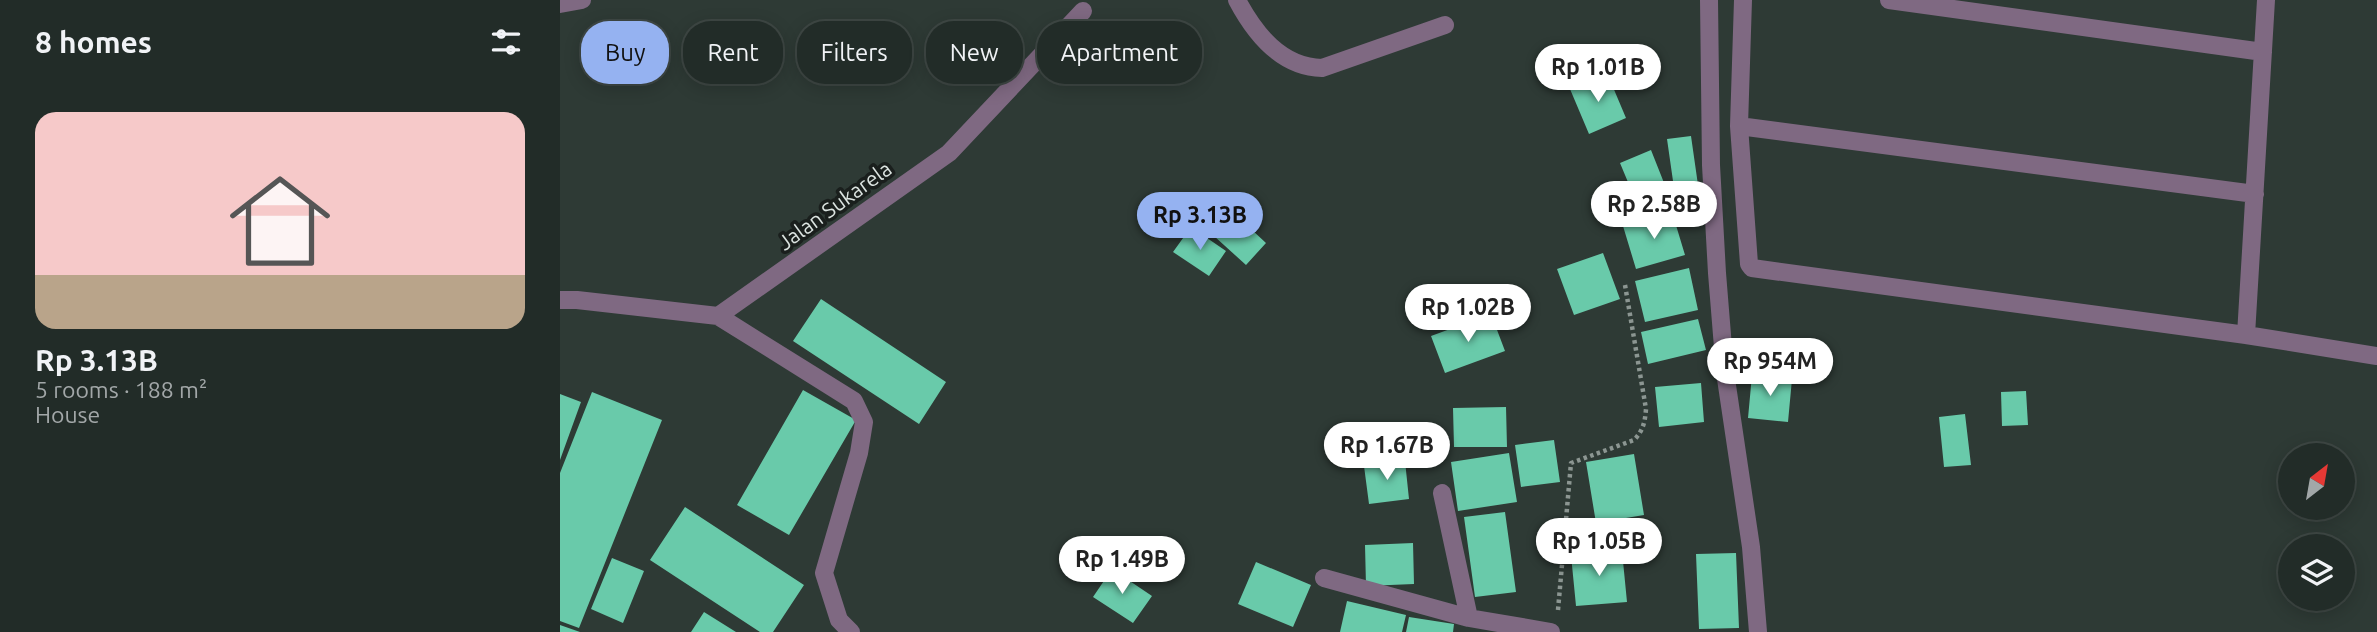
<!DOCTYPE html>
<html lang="en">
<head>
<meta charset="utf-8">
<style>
	body { margin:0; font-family:Ubuntu,sans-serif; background:#2a3430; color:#f1f3f6; height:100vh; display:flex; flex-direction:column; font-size:26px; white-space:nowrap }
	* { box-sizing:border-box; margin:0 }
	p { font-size:23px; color:#a2a7a8 }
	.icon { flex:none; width:38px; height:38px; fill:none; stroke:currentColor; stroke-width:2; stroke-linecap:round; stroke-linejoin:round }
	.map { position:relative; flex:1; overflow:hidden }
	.side { display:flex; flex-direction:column; background:#222c28; width:560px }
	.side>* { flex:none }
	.hud { position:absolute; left:21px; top:21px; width:665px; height:63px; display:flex; gap:14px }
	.needle { width:46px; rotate:31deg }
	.fabs { position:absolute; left:1718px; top:443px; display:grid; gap:14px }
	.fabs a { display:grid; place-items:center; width:77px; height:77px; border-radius:50%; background:#222c28; box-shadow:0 4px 18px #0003,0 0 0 2px #3f4845; font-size:35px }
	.price { position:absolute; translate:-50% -60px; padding:0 16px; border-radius:24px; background:#fff; color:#222; font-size:23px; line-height:46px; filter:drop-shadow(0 2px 4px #0008) }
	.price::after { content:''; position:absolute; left:50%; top:42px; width:21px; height:16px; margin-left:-10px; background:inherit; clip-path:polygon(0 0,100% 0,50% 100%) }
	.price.on { background:#95b2f1; color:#111 }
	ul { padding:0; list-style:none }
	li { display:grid; align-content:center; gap:14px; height:371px; padding:0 35px }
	li span { display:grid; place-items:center; height:217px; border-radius:21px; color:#555 }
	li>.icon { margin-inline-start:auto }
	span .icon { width:126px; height:126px; fill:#fffc; stroke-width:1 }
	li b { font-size:30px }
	h2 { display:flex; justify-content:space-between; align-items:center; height:84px; padding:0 35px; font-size:30px }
	.tag { padding:0 24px; border-radius:28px; background:#222c28; box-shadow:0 4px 18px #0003,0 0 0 2px #3f4845; font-size:24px; line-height:63px }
	.tag.on { background:#95b2f1; color:#111 }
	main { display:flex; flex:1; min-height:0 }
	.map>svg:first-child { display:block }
</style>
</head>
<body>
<main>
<section class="side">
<h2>8 homes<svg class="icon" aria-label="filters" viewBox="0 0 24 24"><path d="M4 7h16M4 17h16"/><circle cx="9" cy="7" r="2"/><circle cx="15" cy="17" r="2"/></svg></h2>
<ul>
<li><span style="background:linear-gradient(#f6c9c9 75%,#b9a48a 0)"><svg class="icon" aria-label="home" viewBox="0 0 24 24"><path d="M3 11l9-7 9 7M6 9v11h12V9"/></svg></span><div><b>Rp 3.13B</b><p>5 rooms · 188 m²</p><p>House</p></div></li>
</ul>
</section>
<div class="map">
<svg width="1817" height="632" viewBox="0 0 1817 632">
	<rect width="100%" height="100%" fill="#2e3a35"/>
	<path fill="#69caaa" d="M 1047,73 L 1066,118 L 1029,134 L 1010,89 Z
		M 1131,136 L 1140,199 L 1116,202 L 1107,139 Z
		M 1091,150 L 1110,198 L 1080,211 L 1060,163 Z
		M 664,204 L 706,243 L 686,265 L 643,226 Z
		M 1112,212 L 1125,255 L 1076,269 L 1063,226 Z
		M 631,227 L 666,251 L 649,276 L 613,252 Z
		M 1043,253 L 1060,299 L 1014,315 L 997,269 Z
		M 1129,268 L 1138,310 L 1085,322 L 1075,281 Z
		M 261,299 L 386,382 L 359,424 L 233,341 Z
		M 931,314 L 945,351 L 885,373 L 871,336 Z
		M 1138,319 L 1146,350 L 1088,364 L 1081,332 Z
		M 1192,375 L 1232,379 L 1228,422 L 1188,418 Z
		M 1141,383 L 1144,422 L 1099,427 L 1095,387 Z
		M 243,390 L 296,420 L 229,535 L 177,505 Z
		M 1466,391 L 1468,425 L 1442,426 L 1441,392 Z
		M 32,392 L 102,420 L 19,628 L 0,621 L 0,473 Z
		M 0,394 L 21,402 L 0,460 Z
		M 946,407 L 947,447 L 894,447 L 893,408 Z
		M 1405,414 L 1411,465 L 1384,467 L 1379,417 Z
		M 994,440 L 1000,482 L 961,487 L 955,445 Z
		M 949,453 L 957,502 L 898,511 L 891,462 Z
		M 1074,454 L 1084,515 L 1036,523 L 1026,462 Z
		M 845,461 L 849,499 L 809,504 L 804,466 Z
		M 125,507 L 244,585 L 213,632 L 200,632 L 90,560 Z
		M 945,512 L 956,592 L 915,597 L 904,517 Z
		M 853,543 L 854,584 L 806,586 L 805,545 Z
		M 1062,551 L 1067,602 L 1016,606 L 1011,555 Z
		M 1176,553 L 1179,628 L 1139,629 L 1136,554 Z
		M 52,558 L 84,571 L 63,623 L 31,609 Z
		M 696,562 L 751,585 L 733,627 L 678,604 Z
		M 552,569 L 592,596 L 573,623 L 533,597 Z
		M 787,601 L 846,615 L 842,632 L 780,632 Z
		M 144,612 L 176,632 L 131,632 Z
		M 849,617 L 894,624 L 893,632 L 846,632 Z
		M 0,625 L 20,632 L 0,632 Z"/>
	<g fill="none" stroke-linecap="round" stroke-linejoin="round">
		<path stroke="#8c9692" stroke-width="4.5" stroke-dasharray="3.5 3.5" stroke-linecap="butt" d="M 998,610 L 1011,463 L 1074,440 C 1083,431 1085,422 1086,409 L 1065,285"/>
		<path stroke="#7f6982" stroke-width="18" d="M 677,0 C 695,34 721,67 762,68 L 885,25
			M 1149,0 L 1151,165 L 1157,273 L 1165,372 L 1191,547 L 1198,632
			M 1183,0 L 1179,126 L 1189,264 L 1192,268 L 1686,335 L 1817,356
			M 1329,0 L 1703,52
			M 0,4 L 22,0
			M 1179,126 L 1695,194
			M 0,300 L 17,300 L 158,316 L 389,153 L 523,11
			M 158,316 L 294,401 L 304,422 L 299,453 L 264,573 L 279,620 L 291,632
			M 1686,335 L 1706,0
			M 882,493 L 909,618
			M 764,578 L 909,618 L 991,632"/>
	</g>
	<g text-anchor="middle" stroke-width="7" stroke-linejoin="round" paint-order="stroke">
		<g font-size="21" fill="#dce4e1" stroke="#1a1f1d">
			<text transform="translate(275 206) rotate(-36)" y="7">Jalan Sukarela</text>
		</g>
	</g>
</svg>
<div class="fabs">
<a><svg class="needle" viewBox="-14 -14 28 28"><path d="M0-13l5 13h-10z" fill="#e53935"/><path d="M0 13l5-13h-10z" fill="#a2a7a8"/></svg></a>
<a><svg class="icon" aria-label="layers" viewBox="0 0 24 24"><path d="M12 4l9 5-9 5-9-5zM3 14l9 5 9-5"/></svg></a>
</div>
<b class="price" style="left:1038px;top:104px">Rp 1.01B</b>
<b class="price" style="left:1094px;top:241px">Rp 2.58B</b>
<b class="price on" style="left:640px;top:252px">Rp 3.13B</b>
<b class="price" style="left:908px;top:344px">Rp 1.02B</b>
<b class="price" style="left:1210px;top:398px">Rp 954M</b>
<b class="price" style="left:827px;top:482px">Rp 1.67B</b>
<b class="price" style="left:1039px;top:578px">Rp 1.05B</b>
<b class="price" style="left:562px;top:596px">Rp 1.49B</b>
<div class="hud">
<a class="tag on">Buy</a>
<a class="tag">Rent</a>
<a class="tag">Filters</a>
<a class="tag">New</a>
<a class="tag">Apartment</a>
</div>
</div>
</main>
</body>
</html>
